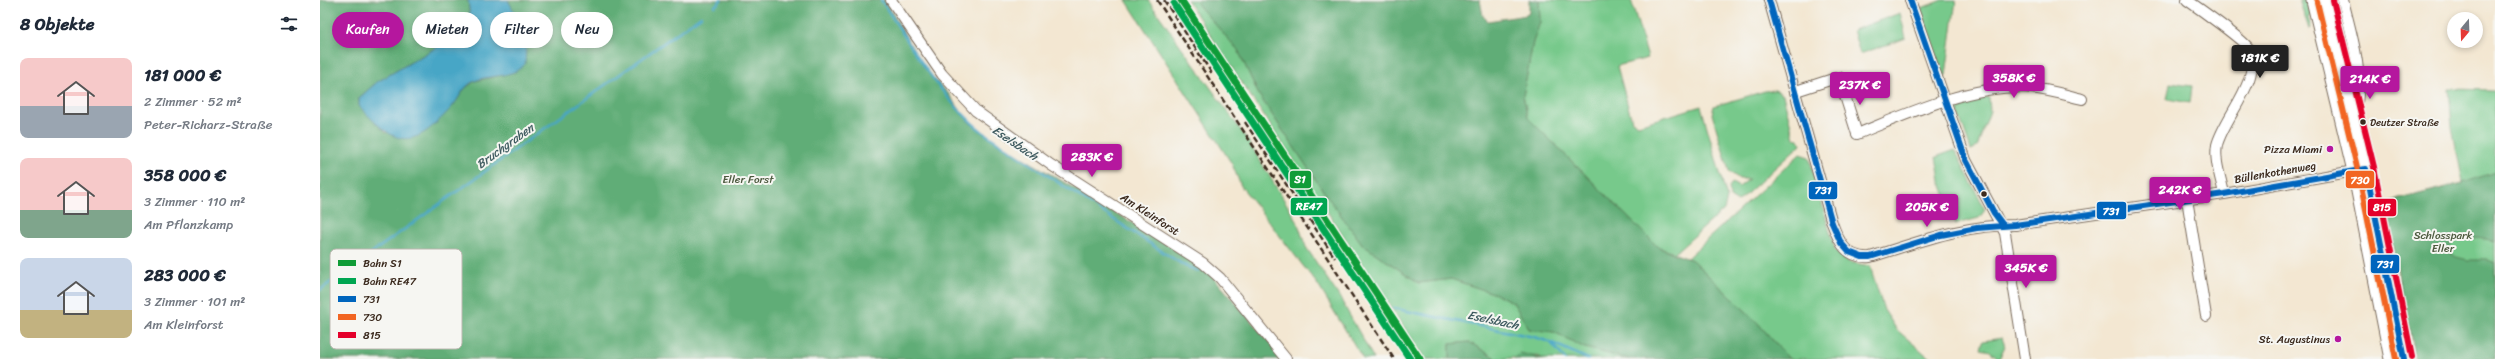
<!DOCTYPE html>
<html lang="de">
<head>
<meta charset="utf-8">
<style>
	body { margin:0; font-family:Sriracha,sans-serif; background:#f6f6f7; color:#1f2937; height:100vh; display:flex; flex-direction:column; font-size:15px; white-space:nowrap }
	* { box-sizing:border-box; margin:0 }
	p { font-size:13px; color:#747a83 }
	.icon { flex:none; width:22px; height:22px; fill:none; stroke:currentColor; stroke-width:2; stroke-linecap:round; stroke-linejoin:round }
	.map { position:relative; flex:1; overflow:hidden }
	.drawer { display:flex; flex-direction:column; background:#fff; width:320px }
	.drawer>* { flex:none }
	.hud { position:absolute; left:12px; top:12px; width:380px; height:36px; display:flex; gap:8px }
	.needle { width:26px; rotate:199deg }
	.controls { position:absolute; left:2127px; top:12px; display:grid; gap:8px }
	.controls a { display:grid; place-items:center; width:36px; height:36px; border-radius:50%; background:#fff; box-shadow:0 2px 6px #0003; font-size:20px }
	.price { position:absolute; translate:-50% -34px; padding:0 9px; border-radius:4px; background:#b5179e; color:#fff; font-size:13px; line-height:26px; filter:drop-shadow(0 1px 2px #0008) }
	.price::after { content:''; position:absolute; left:50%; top:24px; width:12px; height:9px; margin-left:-6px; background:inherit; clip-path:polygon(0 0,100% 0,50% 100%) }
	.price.active { background:#222; color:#fff }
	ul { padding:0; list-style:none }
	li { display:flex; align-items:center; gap:12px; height:100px; padding:0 20px }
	li span { display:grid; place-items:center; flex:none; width:112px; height:80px; border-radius:8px; color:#555 }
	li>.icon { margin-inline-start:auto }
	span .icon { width:48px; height:48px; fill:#fffc; stroke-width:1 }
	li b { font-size:17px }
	h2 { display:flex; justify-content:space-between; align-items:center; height:48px; padding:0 20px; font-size:17px }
	.chip { padding:0 14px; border-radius:18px; background:#fff; box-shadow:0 2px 6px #0003; font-size:14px; line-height:36px }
	.chip.active { background:#b5179e; color:#fff }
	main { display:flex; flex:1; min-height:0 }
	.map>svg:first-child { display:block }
</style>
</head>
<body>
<main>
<section class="drawer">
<h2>8 Objekte<svg class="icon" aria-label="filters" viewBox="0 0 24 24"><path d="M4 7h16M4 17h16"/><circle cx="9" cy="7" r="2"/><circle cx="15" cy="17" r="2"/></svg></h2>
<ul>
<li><span style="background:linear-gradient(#f6c9c9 60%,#9aa5b1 0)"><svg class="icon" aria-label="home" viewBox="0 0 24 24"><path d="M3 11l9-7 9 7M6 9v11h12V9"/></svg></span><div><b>181 000 €</b><p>2 Zimmer · 52 m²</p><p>Peter-Richarz-Straße</p></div></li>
<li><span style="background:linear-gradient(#f6c9c9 65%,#7fa58c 0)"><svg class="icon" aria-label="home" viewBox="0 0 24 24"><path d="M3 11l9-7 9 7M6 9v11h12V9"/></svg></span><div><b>358 000 €</b><p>3 Zimmer · 110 m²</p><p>Am Pflanzkamp</p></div></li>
<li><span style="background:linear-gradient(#c9d6e8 65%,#c2b280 0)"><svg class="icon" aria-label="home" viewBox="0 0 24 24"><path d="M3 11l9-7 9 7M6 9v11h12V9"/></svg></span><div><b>283 000 €</b><p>3 Zimmer · 101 m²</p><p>Am Kleinforst</p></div></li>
</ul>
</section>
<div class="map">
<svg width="2175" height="359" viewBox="0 0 2175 359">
	<rect width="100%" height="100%" fill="#f6f6f2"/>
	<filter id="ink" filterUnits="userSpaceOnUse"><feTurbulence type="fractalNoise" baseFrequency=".025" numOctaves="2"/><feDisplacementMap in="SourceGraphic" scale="8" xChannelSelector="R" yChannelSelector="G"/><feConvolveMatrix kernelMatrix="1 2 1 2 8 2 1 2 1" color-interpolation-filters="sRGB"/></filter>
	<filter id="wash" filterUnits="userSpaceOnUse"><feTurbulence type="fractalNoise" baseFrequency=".012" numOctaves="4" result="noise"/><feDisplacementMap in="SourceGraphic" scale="16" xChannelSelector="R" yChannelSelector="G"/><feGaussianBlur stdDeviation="0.9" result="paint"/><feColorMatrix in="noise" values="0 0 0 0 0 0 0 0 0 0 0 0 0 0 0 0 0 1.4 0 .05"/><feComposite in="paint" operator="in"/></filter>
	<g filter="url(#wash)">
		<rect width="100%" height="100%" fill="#f3e7d2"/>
		<path fill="#77c98b" stroke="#597a54" d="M 806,0 L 828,0 L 925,136 L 977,221 L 986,247 L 1020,298 L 1054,359 L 1043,359 L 998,285 L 921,186 L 912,164 Z
			M 867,0 L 879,0 L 878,4 L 918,50 L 939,95 L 1006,195 L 1043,245 L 1099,283 L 1131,279 L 1176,294 L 1193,302 L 1209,329 L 1234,332 L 1265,348 L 1309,359 L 1224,359 L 1218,356 L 1177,359 L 1149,342 L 1130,344 L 1130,359 L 1105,359 Z
			M 1219,0 L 1311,0 L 1328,58 L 1297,66 L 1312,121 L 1318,125 L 1381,106 L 1407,198 L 1404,210 L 1355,253 L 1339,248 L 1208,118 L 1203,96 L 1213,42 L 1220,22 Z
			M 1622,0 L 1636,0 L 1626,75 L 1623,76 L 1599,9 Z
			M 1979,0 L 1986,0 L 1991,15 L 1988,17 L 1991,28 L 1989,29 Z
			M 1580,13 L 1586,38 L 1540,54 L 1533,30 Z
			M 1850,83 L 1872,86 L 1870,103 L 1847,99 Z
			M 2129,89 L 2175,90 L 2175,359 L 2095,359 L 2064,203 L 2143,183 L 2132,127 Z
			M 1455,90 L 1463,95 L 1474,138 L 1479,139 L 1481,144 L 1418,202 L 1410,197 L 1409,187 L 1412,183 L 1419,187 L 1429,179 L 1419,179 L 1409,171 L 1392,114 L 1394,106 L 1445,91 Z
			M 1669,97 L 1670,111 L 1657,147 L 1651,150 L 1636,107 L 1639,103 Z
			M 1635,150 L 1665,210 L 1659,218 L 1636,224 L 1620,180 L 1616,157 Z
			M 1480,154 L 1489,157 L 1515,250 L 1529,262 L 1550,266 L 1564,310 L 1577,330 L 1611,359 L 1469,359 L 1436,321 L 1372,260 L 1367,258 Z
			M 1682,338 L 1685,346 L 1679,359 L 1670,351 L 1661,349 L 1663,341 Z"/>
		<path fill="#61ad77" stroke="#4e6c4a" d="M 0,0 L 148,0 L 150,18 L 143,32 L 57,82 L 39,98 L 39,106 L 66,133 L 133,106 L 144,89 L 155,81 L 195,72 L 194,14 L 188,0 L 565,0 L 605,69 L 628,93 L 649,122 L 675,141 L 883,265 L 964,359 L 0,359 Z
			M 879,0 L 1160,0 L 1163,16 L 1168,21 L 1207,15 L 1209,12 L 1209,0 L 1219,0 L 1220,22 L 1213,42 L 1203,96 L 1208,118 L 1339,248 L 1372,260 L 1436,321 L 1469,359 L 1309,359 L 1265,348 L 1234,332 L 1209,329 L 1193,302 L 1176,294 L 1131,279 L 1099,283 L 1043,245 L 1006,195 L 939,95 L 918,50 L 877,4 Z
			M 2016,0 L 2020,0 L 2034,61 L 2029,62 Z
			M 2175,172 L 2175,241 C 2161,238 2142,235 2130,245 L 2130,253 L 2136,257 L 2148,260 L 2168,260 L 2175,263 L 2175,359 L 2095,359 L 2064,203 L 2143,183 Z
			M 1149,342 L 1177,359 L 1130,359 L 1130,344 Z
			M 1200,353 L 1224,359 L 1194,359 Z"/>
		<path fill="#47a6c6" stroke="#416872" d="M 148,0 L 188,0 L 207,35 L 205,64 C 191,80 168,73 151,83 C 142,89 139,99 132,107 C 92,151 78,148 39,106 L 39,98 L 57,82 L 143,32 L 150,18 Z"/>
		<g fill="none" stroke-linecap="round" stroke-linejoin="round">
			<path stroke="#47a6c6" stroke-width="2.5" d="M 561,0 C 592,47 620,98 664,133 L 846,254 L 865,266 L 879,271
				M 395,6 L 401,0
				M 0,290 L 381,16
				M 1072,308 L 1214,337 L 1230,342 L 1268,359
				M 1231,343 L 1245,359"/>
		</g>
	</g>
	<g filter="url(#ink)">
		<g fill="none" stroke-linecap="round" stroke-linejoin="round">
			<defs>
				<path id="minor" d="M 571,0 L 622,74 L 656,111 L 731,165 L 883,263 L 900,278 L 966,359
					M 1449,0 L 1512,223 C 1519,242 1526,259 1550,257 C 1600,242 1641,225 1695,225 L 1904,194 L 2040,170
					M 1590,0 L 1646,160 L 1685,233 L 1705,359
					M 1867,0 C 1877,7 1925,41 1929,49 C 1943,79 1904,117 1897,145 C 1894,161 1901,178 1904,194
					M 2023,0 C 2032,38 2046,77 2034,115
					M 1476,91 L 1519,77 L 1537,134 C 1589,113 1645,87 1702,87 C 1723,88 1742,94 1762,99
					M 1867,199 L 1886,316"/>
				<path id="major" d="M 1993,0 L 2034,171 L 2071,359
					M 2005,0 L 2013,38 L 2046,169 L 2084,359"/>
			</defs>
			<use href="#minor" stroke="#7b6c5d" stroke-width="12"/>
			<use href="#major" stroke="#7b6c5d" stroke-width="15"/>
			<use href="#minor" stroke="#fff" stroke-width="10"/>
			<use href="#major" stroke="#fff" stroke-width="13"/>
			<path stroke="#3b2a1e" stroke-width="2.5" stroke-dasharray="6 3" stroke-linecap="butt" d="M 837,0 L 1074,359
				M 844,0 L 893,75
				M 925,122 L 1015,258"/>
			<defs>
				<path id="bus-1" d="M 1449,0 L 1512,223 L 1521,243 L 1529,252 L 1542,257 L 1550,257 L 1621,235 L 1657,228 L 1695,225 L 1904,194 L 2046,169
					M 1590,0 L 1646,160 L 1674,213 L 1683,225
					M 2046,169 L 2084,359"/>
				<path id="bus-2" d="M 1997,2 L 2038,171 L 2076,359"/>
				<path id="bus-3" d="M 2013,0 L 2054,167 L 2092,357"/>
			</defs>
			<use href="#bus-1" stroke="#f6f6f2" stroke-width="9"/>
			<use href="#bus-2" stroke="#f6f6f2" stroke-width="9"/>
			<use href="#bus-3" stroke="#f6f6f2" stroke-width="9"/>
			<use href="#bus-1" stroke="#0065bd" stroke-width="6"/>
			<use href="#bus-2" stroke="#f26522" stroke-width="6"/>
			<use href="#bus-3" stroke="#e4002b" stroke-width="6"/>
			<defs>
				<path id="rail-1" d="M 861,0 L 1100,359"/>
				<path id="rail-2" d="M 854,4 L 1090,359"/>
			</defs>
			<use href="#rail-1" stroke="#f6f6f2" stroke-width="10"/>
			<use href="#rail-2" stroke="#f6f6f2" stroke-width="10"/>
			<use href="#rail-1" stroke="#109c37" stroke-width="7"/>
			<use href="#rail-2" stroke="#00a651" stroke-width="7"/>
		</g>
	</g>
	<g fill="#3b2a1e" stroke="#f6f6f2" stroke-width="1.5">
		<circle cx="2043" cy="122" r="3.5"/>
		<circle cx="1664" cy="194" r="3.5"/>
	</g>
	<g fill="#b5179e" stroke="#f6f6f2" stroke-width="1.5">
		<circle cx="2010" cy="149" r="4"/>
		<circle cx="2018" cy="339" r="4"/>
	</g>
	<g text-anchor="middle" stroke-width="4" stroke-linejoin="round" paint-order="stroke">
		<g font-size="10" fill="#3b2a1e" stroke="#f6f6f2" text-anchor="start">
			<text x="2050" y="126">Deutzer Straße</text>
		</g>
		<g font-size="11" fill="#3b2a1e" stroke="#f6f6f2" text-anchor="end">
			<text x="2002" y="153">Pizza Miami</text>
			<text x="2010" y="343">St. Augustinus</text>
		</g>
		<g font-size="11" fill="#3b2a1e" stroke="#f6f6f2">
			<text transform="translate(1955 172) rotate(-10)" y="4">Büllenkothenweg</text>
			<text transform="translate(830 214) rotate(33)" y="4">Am Kleinforst</text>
		</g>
		<g font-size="11" fill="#4d5a3f" stroke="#f6f6f2">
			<text x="428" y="183">Eller Forst</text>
			<text x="2123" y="239">Schlosspark<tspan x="2123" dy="13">Eller</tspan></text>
		</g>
		<g font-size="12" font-style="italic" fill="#405c61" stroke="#f6f6f2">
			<text transform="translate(695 143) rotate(34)" y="4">Eselsbach</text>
			<text transform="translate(185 146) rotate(-36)" y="4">Bruchgraben</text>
			<text transform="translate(1173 320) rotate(12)" y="4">Eselsbach</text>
		</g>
	</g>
	<rect x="10" y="249" width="132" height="100" rx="6" fill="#f6f6f2" stroke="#beb9b2" stroke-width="1"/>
	<rect x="18" y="260" width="18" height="6" fill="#109c37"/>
	<rect x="18" y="278" width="18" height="6" fill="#00a651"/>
	<rect x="18" y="296" width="18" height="6" fill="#0065bd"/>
	<rect x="18" y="314" width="18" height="6" fill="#f26522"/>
	<rect x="18" y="332" width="18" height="6" fill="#e4002b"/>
	<g font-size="11" fill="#3b2a1e">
		<text x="43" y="267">Bahn S1</text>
		<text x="43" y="285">Bahn RE47</text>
		<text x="43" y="303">731</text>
		<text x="43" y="321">730</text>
		<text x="43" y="339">815</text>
	</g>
	<g stroke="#f6f6f2" stroke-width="1.5">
		<rect x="969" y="170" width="23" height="19" rx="4" fill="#109c37"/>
		<rect x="2025" y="170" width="30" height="19" rx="4" fill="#f26522"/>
		<rect x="1488" y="181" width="30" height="19" rx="4" fill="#0065bd"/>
		<rect x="970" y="197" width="38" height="19" rx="4" fill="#00a651"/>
		<rect x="2047" y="198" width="30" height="19" rx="4" fill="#e4002b"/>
		<rect x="1776" y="201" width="31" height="19" rx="4" fill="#0065bd"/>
		<rect x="2050" y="254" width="30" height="20" rx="4" fill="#0065bd"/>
	</g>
	<g font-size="11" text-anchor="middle" font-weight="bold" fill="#fff">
		<text x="980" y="183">S1</text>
		<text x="2040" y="184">730</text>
		<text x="1503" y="194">731</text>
		<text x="989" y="210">RE47</text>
		<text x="2062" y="211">815</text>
		<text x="1791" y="215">731</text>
		<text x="2065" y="268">731</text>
	</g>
</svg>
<div class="controls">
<a><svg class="needle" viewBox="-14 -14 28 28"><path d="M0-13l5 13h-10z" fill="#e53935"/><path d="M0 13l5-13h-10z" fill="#747a83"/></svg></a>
</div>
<b class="price active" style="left:1940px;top:79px">181K €</b>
<b class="price" style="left:1694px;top:99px">358K €</b>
<b class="price" style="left:2050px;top:100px">214K €</b>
<b class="price" style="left:1540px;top:106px">237K €</b>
<b class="price" style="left:772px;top:178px">283K €</b>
<b class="price" style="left:1860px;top:211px">242K €</b>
<b class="price" style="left:1607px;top:228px">205K €</b>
<b class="price" style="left:1706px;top:289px">345K €</b>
<div class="hud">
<a class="chip active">Kaufen</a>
<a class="chip">Mieten</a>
<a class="chip">Filter</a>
<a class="chip">Neu</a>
</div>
</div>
</main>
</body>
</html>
